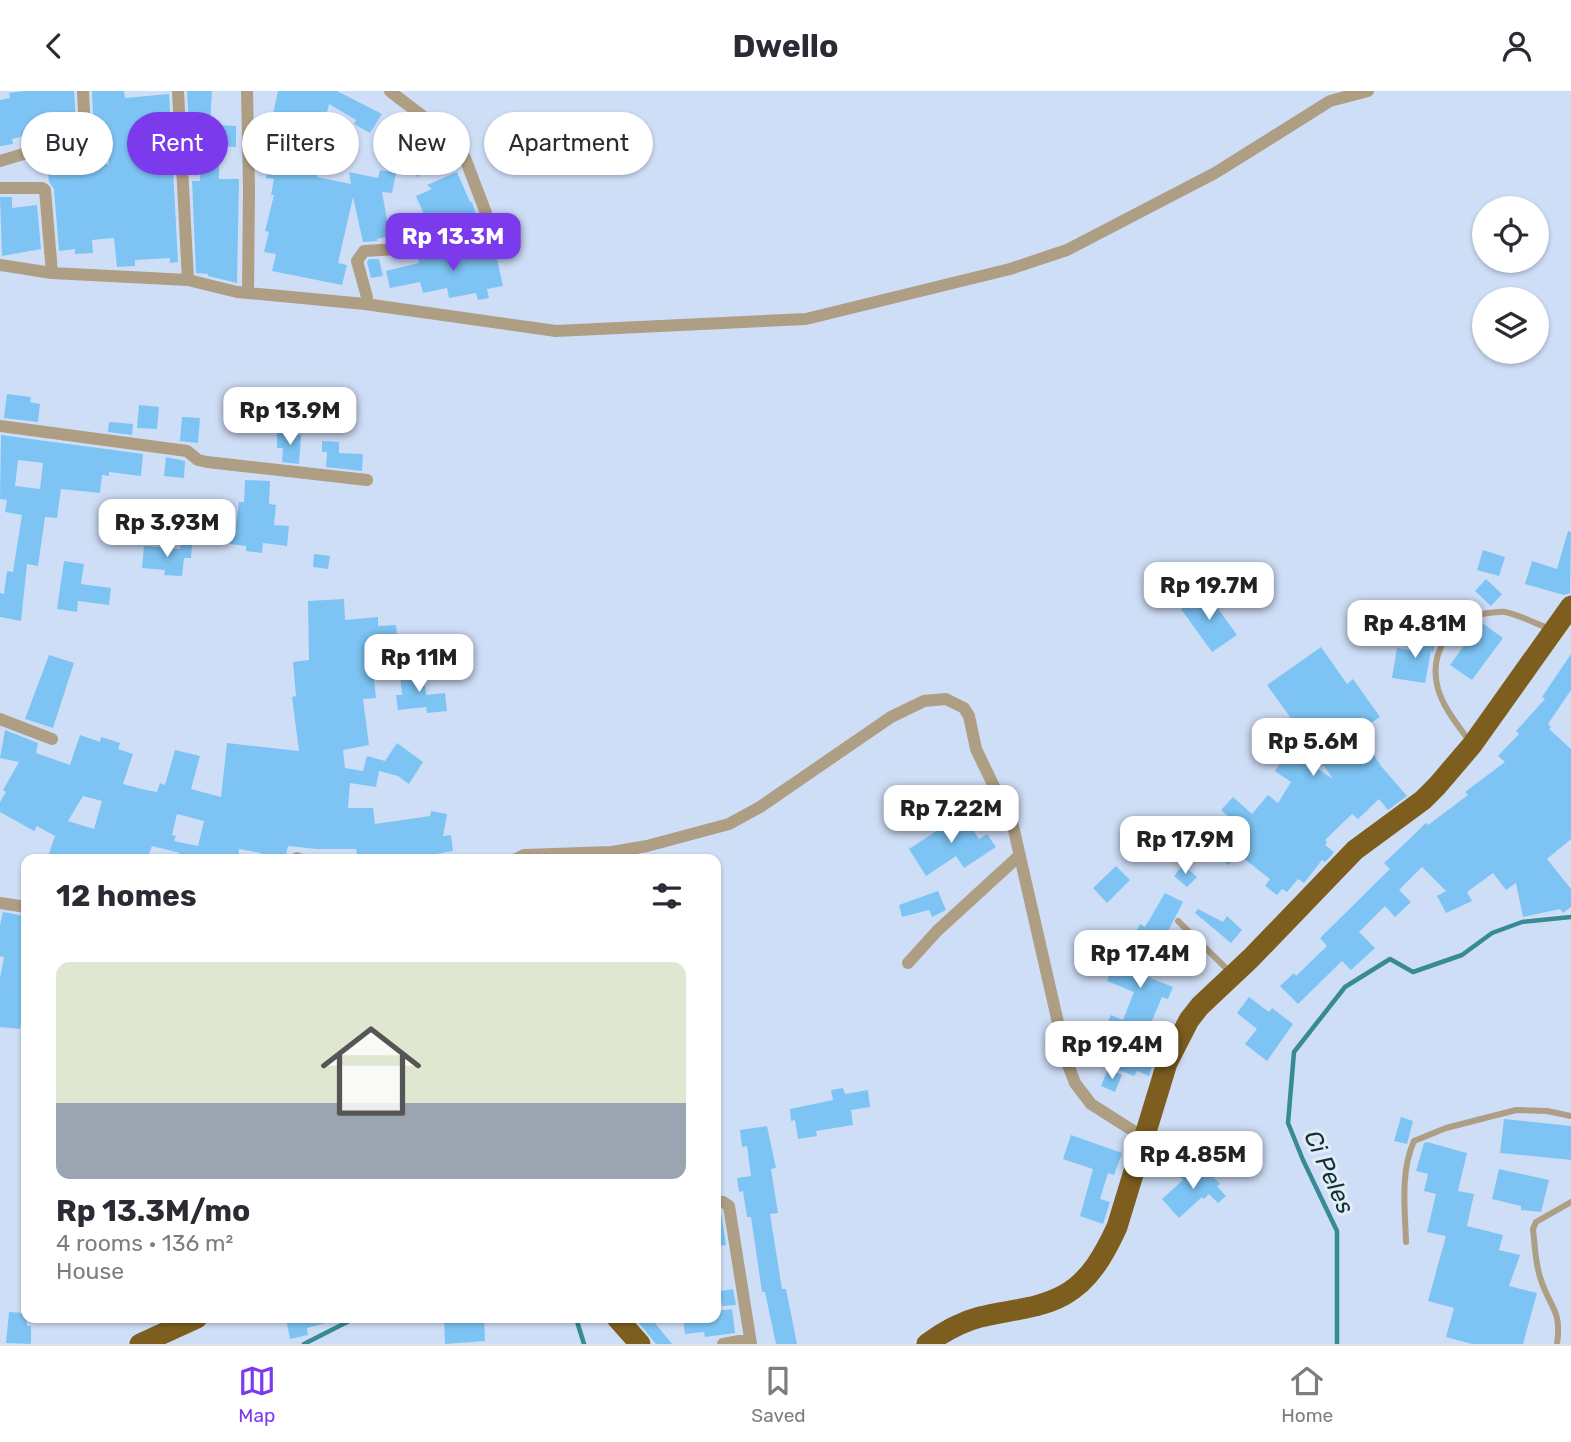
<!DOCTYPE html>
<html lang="en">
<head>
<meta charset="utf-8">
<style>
	body { margin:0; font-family:Rubik,sans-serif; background:#f7f7f7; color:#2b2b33; height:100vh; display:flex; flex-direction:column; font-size:26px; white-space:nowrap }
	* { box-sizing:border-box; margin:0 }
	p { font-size:23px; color:#7c7c81 }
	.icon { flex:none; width:38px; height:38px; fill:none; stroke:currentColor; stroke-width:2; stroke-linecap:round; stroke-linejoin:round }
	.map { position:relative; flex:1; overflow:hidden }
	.details { position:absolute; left:21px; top:763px; width:700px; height:469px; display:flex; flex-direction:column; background:#fff; border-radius:14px; box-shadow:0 2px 5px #0004 }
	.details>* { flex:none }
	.top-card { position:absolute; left:21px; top:21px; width:700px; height:63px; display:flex; gap:14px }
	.controls { position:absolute; left:1472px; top:105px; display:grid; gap:14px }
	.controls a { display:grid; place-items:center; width:77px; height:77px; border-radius:50%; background:#fff; box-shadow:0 2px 5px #0004; font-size:35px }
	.price { position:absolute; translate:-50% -60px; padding:0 16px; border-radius:14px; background:#fff; color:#222; font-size:23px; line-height:46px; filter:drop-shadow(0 2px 4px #0008) }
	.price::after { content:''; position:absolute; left:50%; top:42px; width:21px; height:16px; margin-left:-10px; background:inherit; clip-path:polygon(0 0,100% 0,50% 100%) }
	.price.active { background:#7c3aed; color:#fff }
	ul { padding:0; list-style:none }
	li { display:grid; align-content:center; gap:14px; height:371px; padding:0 35px }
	li span { display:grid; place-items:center; height:217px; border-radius:14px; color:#555 }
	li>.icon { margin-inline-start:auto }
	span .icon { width:126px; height:126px; fill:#fffc; stroke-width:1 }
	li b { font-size:30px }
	h2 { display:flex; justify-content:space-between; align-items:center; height:84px; padding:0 35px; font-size:30px }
	.chip { padding:0 24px; border-radius:32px; background:#fff; box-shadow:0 2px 5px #0004; font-size:24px; line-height:63px }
	.chip.active { background:#7c3aed; color:#fff }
	header { display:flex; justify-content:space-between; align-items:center; height:91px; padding:0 35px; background:#fff; font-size:32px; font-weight:700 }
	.dock { display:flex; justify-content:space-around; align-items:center; height:98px; border-top:2px solid #e1e1e2; background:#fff; font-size:19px; color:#7c7c81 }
	.dock a { display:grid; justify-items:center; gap:4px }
	.dock .active { color:#7c3aed }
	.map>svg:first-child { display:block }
</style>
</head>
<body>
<header><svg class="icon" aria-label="back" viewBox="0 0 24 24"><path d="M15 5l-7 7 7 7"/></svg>Dwello<svg class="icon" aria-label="person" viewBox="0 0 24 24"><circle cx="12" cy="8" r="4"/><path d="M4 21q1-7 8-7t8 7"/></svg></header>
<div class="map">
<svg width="1571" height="1253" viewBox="0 0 1571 1253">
	<rect width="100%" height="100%" fill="#cfdef7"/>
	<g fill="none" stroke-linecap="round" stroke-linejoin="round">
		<path stroke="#388a94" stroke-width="4.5" d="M 576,1227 L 584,1253
			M 304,1253 L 355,1227
			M 1337,1253 L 1337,1140 L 1303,1069 L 1288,1032 L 1294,961 L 1345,896 L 1390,868 L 1413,881 L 1462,864 L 1492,842 L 1522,831 L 1571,826"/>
	</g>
	<path fill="#7dc4f4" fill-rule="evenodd" d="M 25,0 L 74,0 L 77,51 L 70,52 L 72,73 L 76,73 L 77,77 L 109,73 L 106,48 L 94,49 L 92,0 L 124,0 L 125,7 L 169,3 L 178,171 L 170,172 L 170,167 L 135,169 L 135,175 L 117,176 L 114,147 L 92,149 L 93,162 L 75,163 L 75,158 L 59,160 L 54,98 L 49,91 L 45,56 L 38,50 L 36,42 L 12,48 L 13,53 L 0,55 L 0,9 L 10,7 L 9,2 Z
		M 187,0 L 212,0 L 210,34 L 236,35 L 236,56 L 219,55 L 219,88 L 239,88 L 237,192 L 208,185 L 208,183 L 196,182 L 192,90 L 200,90 L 201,54 L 190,54 Z
		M 278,0 L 337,0 L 382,23 L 370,42 L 354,33 L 356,29 L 329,13 L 324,33 L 273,23 Z
		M 408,48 L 433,69 L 418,86 L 403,74 L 397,61 Z
		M 269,70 L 300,76 L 300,79 L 317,83 L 317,86 L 351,93 L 349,81 L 378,87 L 380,79 L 396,82 L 392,102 L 382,101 L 390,145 L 377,148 L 377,150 L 363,151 L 353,106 L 338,172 L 347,174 L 342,194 L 272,180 L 276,163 L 264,161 L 269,141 L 265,140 L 274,104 L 271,104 L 274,88 L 266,87 Z
		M 457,81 L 470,111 L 472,111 L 481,139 L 410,149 L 408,135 L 428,133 L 416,105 L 432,98 L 427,94 Z
		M 0,106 L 12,106 L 12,117 L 37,114 L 41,158 L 2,165 Z
		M 494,154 L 503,195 L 487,198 L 489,207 L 478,209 L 476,202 L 449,207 L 447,197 L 423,202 L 420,191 L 390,197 L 386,180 L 419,172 L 418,166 L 483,158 Z
		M 369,168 L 379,168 L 383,185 L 371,187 L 367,171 Z
		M 7,303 L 31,306 L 30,311 L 40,313 L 38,331 L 4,327 Z
		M 139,314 L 159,316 L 157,338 L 137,337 Z
		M 182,326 L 200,327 L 198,352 L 180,350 Z
		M 109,331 L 133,333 L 132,344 L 108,341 Z
		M 277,342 L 301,344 L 299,373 L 282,371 L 283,357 L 277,357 Z
		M 1,344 L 143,363 L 141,385 L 109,381 L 109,385 L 102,384 L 100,402 L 61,398 L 57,427 L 45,426 L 38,475 L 27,473 L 21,530 L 0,526 L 0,502 L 4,503 L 7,480 L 13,481 L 22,424 L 5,421 L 7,409 L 0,408 ZM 18,369 L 43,372 L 40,398 L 15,395 Z
		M 322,350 L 339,351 L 339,362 L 363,363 L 362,380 L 326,376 L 327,361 L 322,361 Z
		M 166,366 L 185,370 L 184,387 L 164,385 Z
		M 245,389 L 270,390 L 269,413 L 276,414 L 274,434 L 289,435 L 287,455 L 263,452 L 262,462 L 246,460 L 246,455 L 230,453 L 232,437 L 236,437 L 239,411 L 244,411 Z
		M 1568,440 L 1571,441 L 1570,502 L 1564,504 L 1525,493 L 1532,470 L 1557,478 Z
		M 181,451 L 192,452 L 191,467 L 184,467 L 182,485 L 164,484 L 165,479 L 142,477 L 144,455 L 180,458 Z
		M 1483,459 L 1505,466 L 1499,485 L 1477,479 Z
		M 314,463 L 330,465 L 328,478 L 313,476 Z
		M 64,470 L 84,473 L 81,493 L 111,497 L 109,514 L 78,510 L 77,521 L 57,518 Z
		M 1486,488 L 1502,503 L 1491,515 L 1475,500 Z
		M 1206,501 L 1237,544 L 1212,561 L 1181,518 Z
		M 344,508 L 345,529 L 378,526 L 378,535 L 396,534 L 398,557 L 405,556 L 407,576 L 373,579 L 376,607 L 363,608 L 369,654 L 343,659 L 345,677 L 363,680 L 367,665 L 385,670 L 397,652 L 423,671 L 409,693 L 398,685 L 379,680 L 376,696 L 350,692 L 348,717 L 373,717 L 375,733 L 430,725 L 431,720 L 447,723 L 443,745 L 451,744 L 453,760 L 424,765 L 425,768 L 358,768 L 356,758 L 317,758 L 288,755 L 285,768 L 259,768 L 261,762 L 239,758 L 238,768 L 179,768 L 180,762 L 152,755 L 147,768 L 98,768 L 87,765 L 86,768 L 47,768 L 55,745 L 37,735 L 34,740 L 0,721 L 0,711 L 6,701 L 3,699 L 19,671 L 0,667 L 5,639 L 38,652 L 36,662 L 70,674 L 80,644 L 100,651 L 101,646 L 120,652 L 118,658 L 133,663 L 123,693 L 146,699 L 157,701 L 160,692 L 165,694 L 175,659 L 200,665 L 191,698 L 221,706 L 227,652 L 299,660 L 292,606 L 296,605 L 293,571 L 309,569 L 308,510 ZM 83,705 L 102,710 L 94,738 L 68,730 ZM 177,723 L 204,730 L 198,755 L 174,750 L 176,745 L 172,744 Z
		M 1481,531 L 1503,547 L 1472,589 L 1450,574 Z
		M 1420,541 L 1437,543 L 1433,562 L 1431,560 L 1425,592 L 1392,587 L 1397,557 L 1417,560 Z
		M 1321,556 L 1347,593 L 1353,588 L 1380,626 L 1360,639 L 1373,656 L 1370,658 L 1381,675 L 1407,705 L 1388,719 L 1379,708 L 1358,728 L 1352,723 L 1325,749 L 1327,751 L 1325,754 L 1334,761 L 1331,765 L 1325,771 L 1322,769 L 1304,792 L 1298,788 L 1287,801 L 1282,798 L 1277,804 L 1265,795 L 1270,788 L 1238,763 L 1228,774 L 1214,761 L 1238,734 L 1221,719 L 1233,706 L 1252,723 L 1268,704 L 1278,712 L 1291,691 L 1275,680 L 1289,659 L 1333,688 L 1313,659 L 1317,653 L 1307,637 L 1301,641 L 1267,594 Z
		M 1571,563 L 1571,599 L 1548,633 L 1551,636 L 1549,638 L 1571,658 L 1571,748 L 1547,768 L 1571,798 L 1571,816 L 1563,822 L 1560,818 L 1523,826 L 1516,792 L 1506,799 L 1493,782 L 1467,801 L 1472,810 L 1446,822 L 1437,805 L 1446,800 L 1422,776 L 1399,799 L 1411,811 L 1395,826 L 1385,815 L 1359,841 L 1375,857 L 1351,879 L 1342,870 L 1298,913 L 1280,895 L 1294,882 L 1296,885 L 1327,855 L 1320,847 L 1390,778 L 1384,772 L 1400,757 L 1426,732 L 1428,734 L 1468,704 L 1465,701 L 1505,671 L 1498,665 L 1519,643 L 1516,640 L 1545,608 L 1542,606 Z
		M 49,564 L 74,572 L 53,637 L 25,628 Z
		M 423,580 L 426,604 L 445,602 L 447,620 L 427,622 L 426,616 L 398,619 L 396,604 L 402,604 L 400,582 Z
		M 959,718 L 979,748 L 987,743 L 996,756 L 964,777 L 956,765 L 926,785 L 909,758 L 944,735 L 941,730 Z
		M 1183,774 L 1197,786 L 1187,796 L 1174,785 Z
		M 1116,775 L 1130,789 L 1107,812 L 1093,797 Z
		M 938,800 L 946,819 L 932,826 L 929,819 L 902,826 L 899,814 Z
		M 1165,802 L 1183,811 L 1145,885 L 1173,896 L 1168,908 L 1162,906 L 1142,953 L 1147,955 L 1144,962 L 1155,966 L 1149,985 L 1137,980 L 1134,985 L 1117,978 L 1124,960 L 1100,951 L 1111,924 L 1123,929 L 1134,901 L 1107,890 L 1115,870 L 1120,872 L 1140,833 L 1145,836 Z
		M 1198,818 L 1223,831 L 1227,825 L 1242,839 L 1231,852 L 1195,822 Z
		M 3,821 L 25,825 L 26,932 L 21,931 L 20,938 L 0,936 L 0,887 L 4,866 L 0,865 L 0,834 Z
		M 1249,906 L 1269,921 L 1272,917 L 1293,933 L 1267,970 L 1245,953 L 1257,938 L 1237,922 Z
		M 1108,978 L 1122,984 L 1115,1001 L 1101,995 Z
		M 843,997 L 845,1003 L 868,999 L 870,1016 L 851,1019 L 853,1034 L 816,1040 L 817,1045 L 798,1048 L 795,1029 L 791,1030 L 790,1018 L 833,1009 L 831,999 Z
		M 1401,1026 L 1413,1030 L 1407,1053 L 1394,1050 Z
		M 1504,1028 L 1571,1035 L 1571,1069 L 1500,1062 Z
		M 767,1035 L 776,1077 L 771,1078 L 778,1122 L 770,1123 L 782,1198 L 786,1198 L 797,1253 L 776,1253 L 765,1201 L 762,1201 L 751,1126 L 747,1126 L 743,1100 L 739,1101 L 737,1087 L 751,1085 L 747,1055 L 742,1056 L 740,1039 Z
		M 1071,1044 L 1122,1062 L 1114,1084 L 1108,1082 L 1100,1108 L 1110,1111 L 1103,1133 L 1080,1125 L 1093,1078 L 1063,1068 Z
		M 1427,1051 L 1467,1062 L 1458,1100 L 1474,1103 L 1467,1135 L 1503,1144 L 1499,1159 L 1520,1164 L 1509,1195 L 1537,1202 L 1523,1253 L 1472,1253 L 1446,1246 L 1454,1217 L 1428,1210 L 1446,1145 L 1427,1141 L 1436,1103 L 1424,1100 L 1428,1083 L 1416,1080 L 1424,1052 Z
		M 1203,1075 L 1220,1093 L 1217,1095 L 1226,1105 L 1218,1112 L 1209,1103 L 1204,1108 L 1202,1106 L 1179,1127 L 1162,1108 L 1183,1089 L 1179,1084 L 1188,1076 L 1194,1083 Z
		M 1499,1078 L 1549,1089 L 1541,1121 L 1521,1119 L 1521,1115 L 1492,1108 Z
		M 721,1121 L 726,1154 L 716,1155 L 716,1122 Z
		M 733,1198 L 736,1214 L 722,1215 L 720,1200 Z
		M 732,1218 L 735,1242 L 705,1246 L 704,1241 L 685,1243 L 683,1228 L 716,1227 L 716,1220 Z
		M 9,1221 L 26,1222 L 27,1235 L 31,1235 L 31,1253 L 6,1252 Z
		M 286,1227 L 328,1227 L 329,1231 L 307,1237 L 308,1244 L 290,1248 Z
		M 444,1227 L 484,1227 L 485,1250 L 445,1253 Z
		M 635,1227 L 651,1227 L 672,1253 L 656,1253 Z"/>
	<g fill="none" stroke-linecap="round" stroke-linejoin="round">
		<path stroke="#ae9e83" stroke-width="6" d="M 1469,650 C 1458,634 1444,618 1438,598 C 1428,561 1451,527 1488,522 C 1494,522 1500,520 1505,521 C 1520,524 1536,533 1551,538
			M 1178,830 L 1231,882
			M 1406,1151 C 1405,1118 1400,1081 1414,1050 L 1446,1037 L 1516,1019 L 1547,1020 L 1571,1025
			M 1557,1253 C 1562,1219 1550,1217 1541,1189 C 1535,1173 1535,1154 1533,1138 L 1536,1131 L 1571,1111"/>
		<path stroke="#ae9e83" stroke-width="12" d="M 83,0 L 86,64
			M 178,0 L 188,189
			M 247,0 L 249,97 L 248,202
			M 0,70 L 37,59
			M 0,97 L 42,97 L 45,99 L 52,182
			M 0,174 L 52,182 L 188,189 L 237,201 L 365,213 L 556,240 L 806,228 L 1010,178 L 1067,159 L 1215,82 L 1330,10 L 1368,0
			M 365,213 L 367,206 L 357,170 L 364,160 L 434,156 L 482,149 L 488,146 L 492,138 L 465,67 C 446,39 416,21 390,0
			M 0,335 L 187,360 L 198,369 L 207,371 L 367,389
			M 0,628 L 52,648
			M 297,767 L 299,768
			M 516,768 L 524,764 L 612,761 L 647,755 L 729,733 L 760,716 L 891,626 L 924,610 L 946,608 L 964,617 L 969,625 L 976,658 L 1013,735 L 1067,971 L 1075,992 L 1091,1013 L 1143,1046
			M 0,812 L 26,816
			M 908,872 L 937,840 L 1020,764
			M 716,1111 L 723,1111 L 729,1115 L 751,1253
			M 723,1253 L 750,1248"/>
		<path stroke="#7e5e1e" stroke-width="21" d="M 617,1227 L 640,1253
			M 140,1253 L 197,1227
			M 927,1253 C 943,1241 961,1231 980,1226 C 1008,1219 1039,1218 1064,1204 C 1090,1190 1105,1162 1117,1136 L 1167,972 L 1189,929 L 1200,915 L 1251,867 L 1355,759 L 1423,709 L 1437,695 L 1472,654 L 1571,515"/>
	</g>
	<g text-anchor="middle" stroke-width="6" stroke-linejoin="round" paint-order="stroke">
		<g font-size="24" font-style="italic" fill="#0e3132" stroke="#e3ebf7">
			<text transform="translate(1329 1081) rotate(66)" y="8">Ci Peles</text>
		</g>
	</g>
</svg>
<div class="controls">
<a><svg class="icon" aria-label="locate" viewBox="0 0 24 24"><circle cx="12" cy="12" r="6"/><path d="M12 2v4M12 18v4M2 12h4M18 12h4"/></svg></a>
<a><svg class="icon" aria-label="layers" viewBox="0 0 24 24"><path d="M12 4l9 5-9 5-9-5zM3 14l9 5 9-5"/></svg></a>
</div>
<b class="price active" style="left:453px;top:182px">Rp 13.3M</b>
<b class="price" style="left:290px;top:356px">Rp 13.9M</b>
<b class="price" style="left:167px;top:468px">Rp 3.93M</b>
<b class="price" style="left:1209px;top:531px">Rp 19.7M</b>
<b class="price" style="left:1415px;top:569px">Rp 4.81M</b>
<b class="price" style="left:419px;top:603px">Rp 11M</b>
<b class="price" style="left:1313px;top:687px">Rp 5.6M</b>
<b class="price" style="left:951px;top:754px">Rp 7.22M</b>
<b class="price" style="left:1185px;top:785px">Rp 17.9M</b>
<b class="price" style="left:1140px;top:899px">Rp 17.4M</b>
<b class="price" style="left:1112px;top:990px">Rp 19.4M</b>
<b class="price" style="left:1193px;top:1100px">Rp 4.85M</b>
<div class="top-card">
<a class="chip">Buy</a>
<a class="chip active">Rent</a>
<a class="chip">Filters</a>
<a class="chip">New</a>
<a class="chip">Apartment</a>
</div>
<section class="details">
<h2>12 homes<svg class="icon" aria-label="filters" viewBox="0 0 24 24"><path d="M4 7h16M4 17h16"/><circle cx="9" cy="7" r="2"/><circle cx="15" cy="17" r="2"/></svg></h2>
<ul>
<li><span style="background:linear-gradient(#dfe7d0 65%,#9aa5b1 0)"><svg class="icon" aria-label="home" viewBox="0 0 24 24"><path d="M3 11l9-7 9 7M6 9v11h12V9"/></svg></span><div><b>Rp 13.3M/mo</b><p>4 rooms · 136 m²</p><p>House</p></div></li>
</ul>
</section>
</div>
<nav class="dock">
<a class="active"><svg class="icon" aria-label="map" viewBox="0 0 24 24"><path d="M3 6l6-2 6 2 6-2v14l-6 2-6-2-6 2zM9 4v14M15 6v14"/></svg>Map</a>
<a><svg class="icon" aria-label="saved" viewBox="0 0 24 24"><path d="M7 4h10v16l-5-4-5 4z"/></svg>Saved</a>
<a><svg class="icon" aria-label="home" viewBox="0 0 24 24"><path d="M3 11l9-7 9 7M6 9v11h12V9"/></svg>Home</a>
</nav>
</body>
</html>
